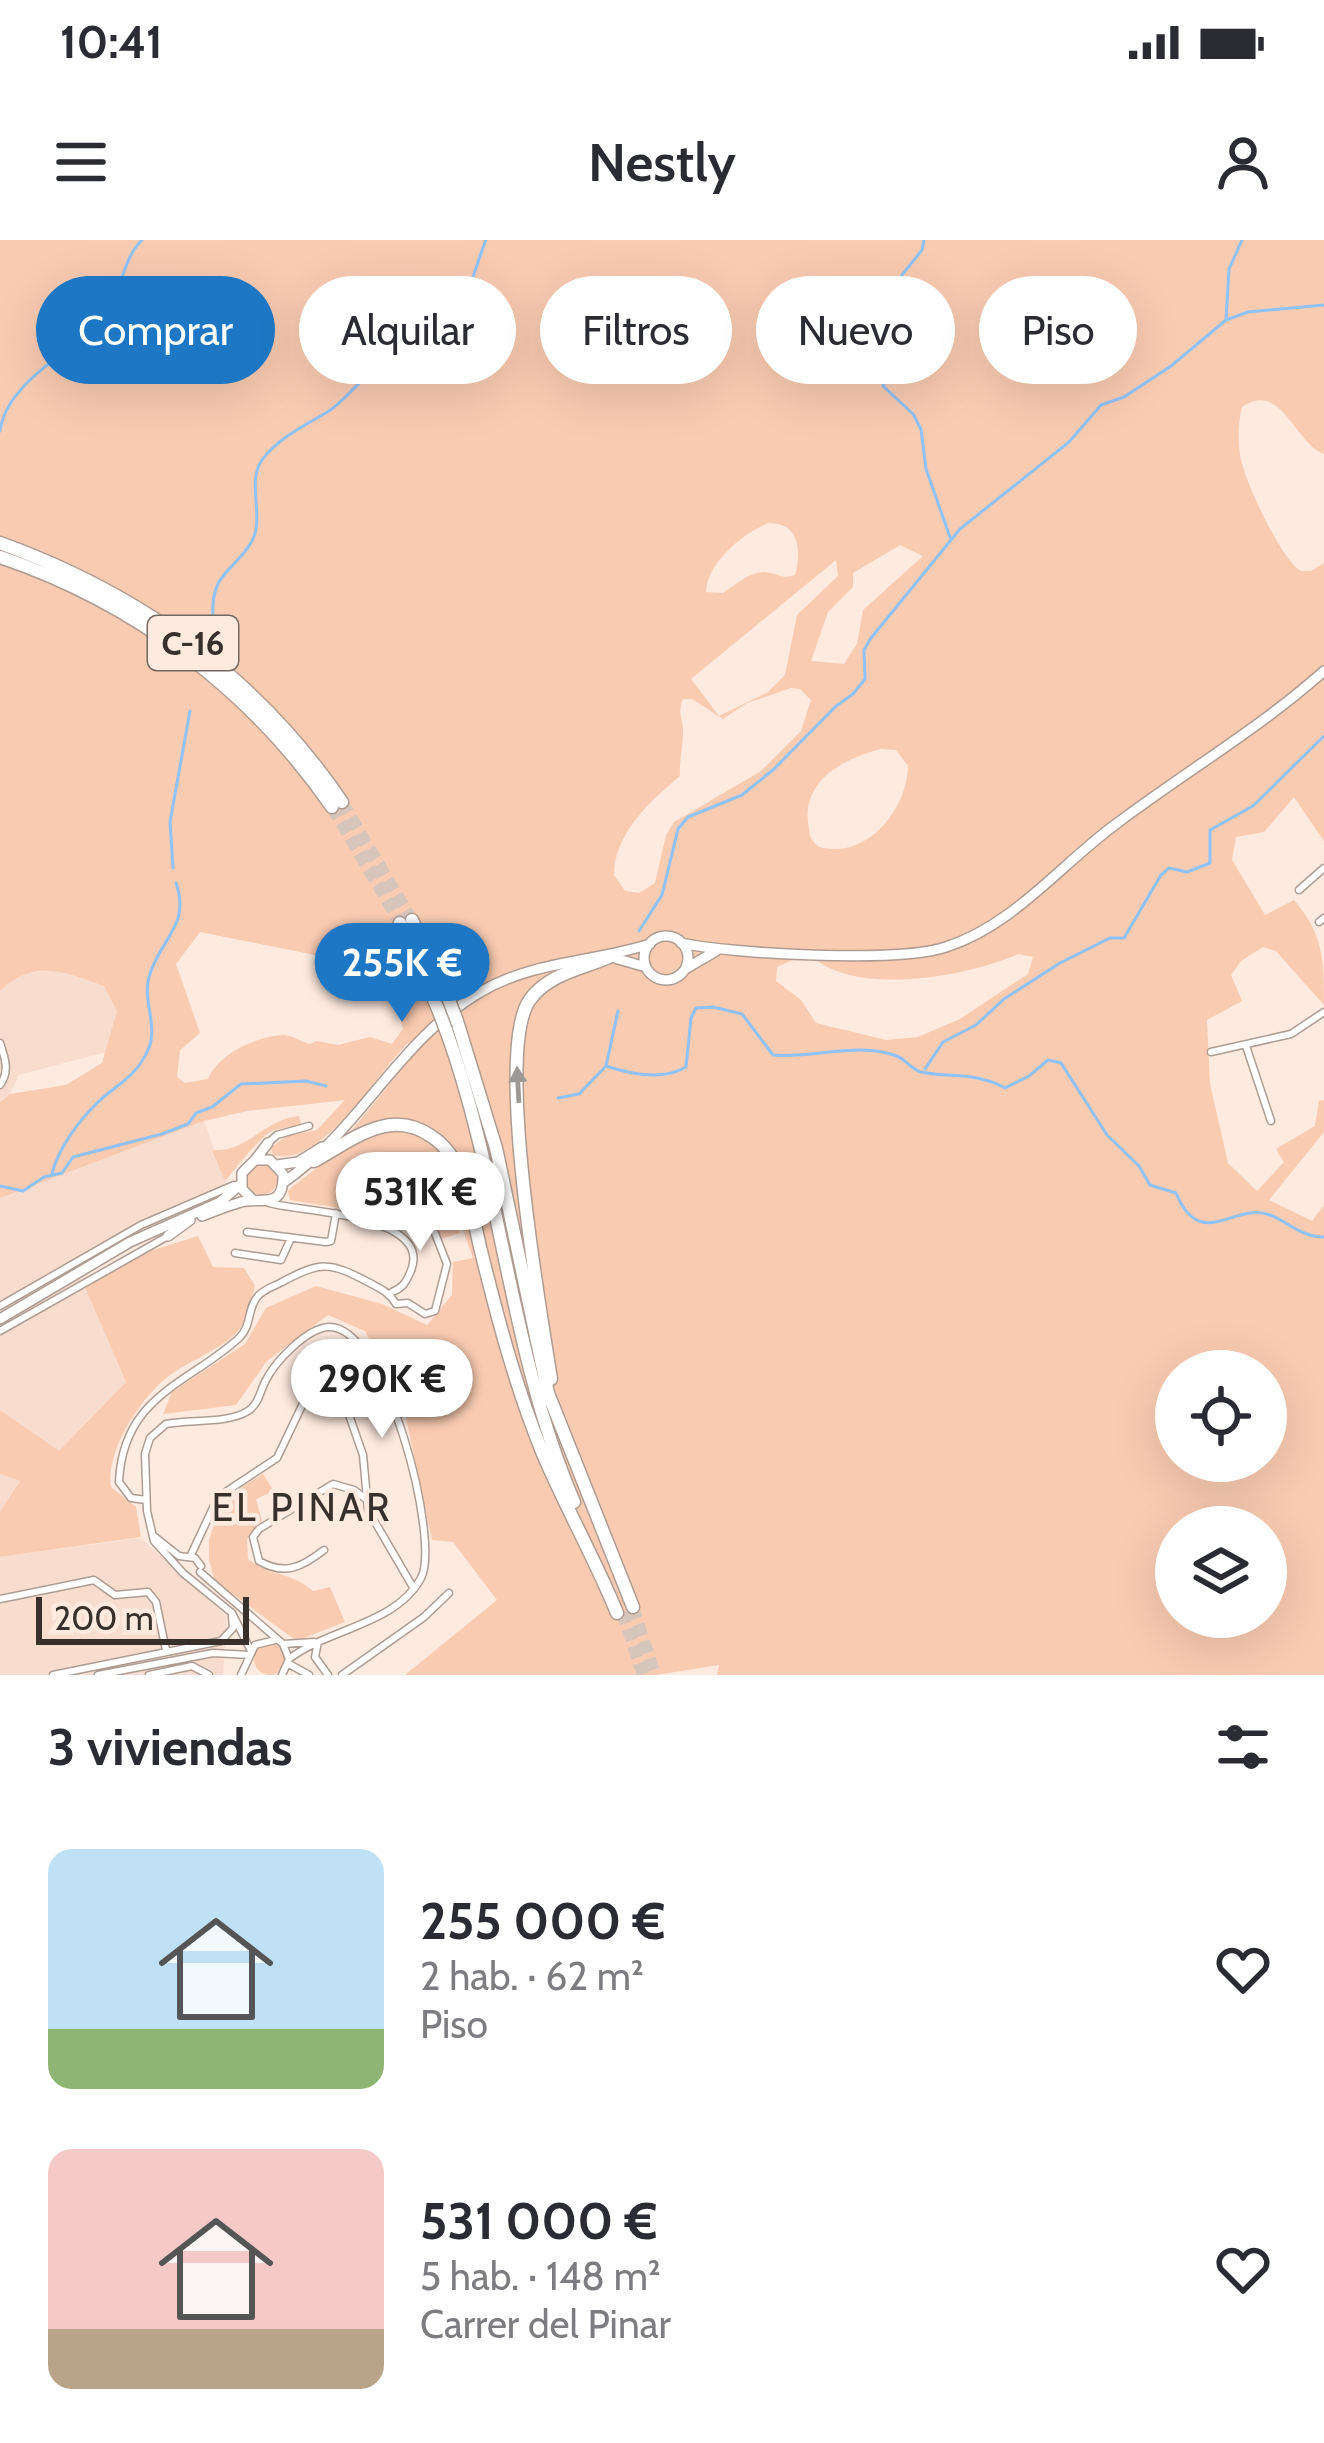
<!DOCTYPE html>
<html lang="es">
<head>
<meta charset="utf-8">
<style>
	body { margin:0; font-family:Cabin,sans-serif; background:#f2f2f3; color:#2b2b33; height:100vh; display:flex; flex-direction:column; font-size:45px; white-space:nowrap }
	* { box-sizing:border-box; margin:0 }
	p { font-size:39px; color:#7c7c81 }
	.icon { flex:none; width:66px; height:66px; fill:none; stroke:currentColor; stroke-width:2; stroke-linecap:round; stroke-linejoin:round }
	.map { position:relative; height:1435px; overflow:hidden }
	.side { display:flex; flex-direction:column; background:#fff; flex:1 }
	.side>* { flex:none }
	.banner { position:absolute; left:36px; top:36px; width:1254px; height:108px; display:flex; gap:24px }
	.fabs { position:absolute; left:1155px; top:1110px; display:grid; gap:24px }
	.fabs a { display:grid; place-items:center; width:132px; height:132px; border-radius:50%; background:#fff; box-shadow:0 12px 48px #0002; font-size:60px }
	.scale { position:absolute; left:36px; bottom:30px; width:213px; box-sizing:border-box; padding-left:12px; border:6px solid #37302b; border-top:0; font-size:33px; line-height:42px; white-space:nowrap; color:#37302b; -webkit-text-stroke:9px #feeadf; paint-order:stroke }
	.price { position:absolute; translate:-50% -102px; padding:0 27px; border-radius:42px; background:#fff; color:#222; font-size:39px; line-height:78px; filter:drop-shadow(0 3px 6px #0008) }
	.price::after { content:''; position:absolute; left:50%; top:72px; width:36px; height:27px; margin-left:-18px; background:inherit; clip-path:polygon(0 0,100% 0,50% 100%) }
	.price.selected { background:#1d77c4; color:#fff }
	ul { padding:0; list-style:none }
	li { display:flex; align-items:center; gap:36px; height:300px; padding:0 48px }
	li span { display:grid; place-items:center; flex:none; width:336px; height:240px; border-radius:24px; color:#555 }
	li>.icon { margin-inline-start:auto }
	span .icon { width:144px; height:144px; fill:#fffc; stroke-width:1 }
	li b { font-size:51px }
	h2 { display:flex; justify-content:space-between; align-items:center; height:144px; padding:0 48px; font-size:51px }
	.pill { padding:0 42px; border-radius:54px; background:#fff; box-shadow:0 12px 48px #0002; font-size:42px; line-height:108px }
	.pill.selected { background:#1d77c4; color:#fff }
	.status { display:flex; justify-content:space-between; align-items:center; height:84px; padding:0 60px; background:#fff; direction:ltr }
	.status svg { height:33px; fill:currentColor }
	header { display:flex; justify-content:space-between; align-items:center; height:156px; padding:0 48px; background:#fff; font-size:54px; font-weight:600 }
	.map>svg:first-child { display:block }
</style>
</head>
<body>
<div class="status"><b>10:41</b><svg viewBox="0 0 49 12"><path d="M0 12V9h3v3zM5 12V6h3v6zM10 12V3h3v9zM15 12V0h3v12zM26 1h20v11H26zM47 4h2v5h-2z"/></svg></div>
<header><svg class="icon" aria-label="menu" viewBox="0 0 24 24"><path d="M4 6h16M4 12h16M4 18h16"/></svg>Nestly<svg class="icon" aria-label="person" viewBox="0 0 24 24"><circle cx="12" cy="8" r="4"/><path d="M4 21q1-7 8-7t8 7"/></svg></header>
<div class="map">
<svg width="1324" height="1435" viewBox="0 0 1324 1435">
	<rect width="100%" height="100%" fill="#feeadf"/>
	<path fill="#f8ddcf" d="M 56,730 L 104,746 L 117,771 L 106,812 L 19,835 L 10,854 L 0,861 L 0,751 L 17,734 Z
		M 204,881 L 227,946 L 75,1023 L 126,1142 L 53,1217 L 35,1217 L 0,1271 L 0,956 Z
		M 141,1298 L 227,1377 L 223,1435 L 0,1435 L 0,1317 Z"/>
	<path fill="#f9cbb1" fill-rule="evenodd" d="M 0,0 L 1324,0 L 1324,214 C 1294,202 1281,140 1242,167 C 1238,182 1238,200 1240,215 C 1244,240 1281,320 1301,331 L 1311,331 L 1324,323 L 1324,601 L 1294,557 L 1264,592 L 1236,597 L 1232,620 L 1265,675 L 1294,660 C 1324,695 1324,720 1324,765 L 1276,711 L 1263,707 L 1241,721 L 1231,735 L 1242,761 L 1207,780 L 1210,844 L 1228,923 L 1257,951 L 1284,922 L 1276,909 L 1315,886 L 1319,861 L 1324,860 L 1324,892 L 1269,960 L 1312,981 L 1324,965 L 1324,1435 L 717,1435 L 719,1425 L 656,1435 L 405,1435 L 497,1360 L 453,1302 L 432,1300 L 403,1164 L 365,1091 L 328,1075 L 267,1121 L 236,1165 L 163,1174 L 172,1152 L 245,1104 L 266,1068 L 316,1046 L 382,1064 L 427,1085 L 452,1055 L 453,1022 L 473,1018 L 437,917 L 392,932 L 402,963 L 371,973 L 290,960 L 288,951 L 292,947 C 341,910 416,845 456,934 C 466,956 469,984 474,1008 C 482,991 475,972 469,953 C 457,910 433,874 382,883 C 369,885 357,892 347,896 L 413,816 L 409,802 C 377,832 322,929 273,915 L 271,908 L 286,896 L 317,890 L 345,860 L 247,871 L 204,881 L 0,958 L 0,862 L 10,854 L 66,845 L 102,823 L 117,771 L 104,746 C 64,732 34,718 0,751 ZM 768,283 C 799,282 802,310 795,335 C 780,340 777,332 763,332 C 748,333 735,345 723,353 L 706,352 C 707,323 742,294 768,283 ZM 900,305 L 923,316 L 863,370 L 857,404 L 844,424 L 811,421 L 828,372 L 853,347 L 853,333 ZM 836,320 L 838,336 L 797,375 L 785,435 L 768,452 L 719,476 L 691,439 ZM 791,448 L 800,449 L 811,460 L 801,491 L 761,531 L 674,582 L 666,595 L 655,643 L 639,653 L 625,651 L 614,635 C 614,594 650,561 680,536 C 679,521 683,507 683,492 C 683,477 677,474 683,459 L 692,459 L 723,479 L 747,463 ZM 881,509 L 896,510 L 908,526 C 907,570 867,620 819,607 C 809,599 810,595 808,582 C 803,540 844,518 881,509 ZM 200,692 L 395,731 L 395,755 L 403,789 L 392,804 L 370,797 L 338,805 L 316,801 L 310,804 C 300,802 293,795 282,795 C 256,797 219,813 208,839 L 185,843 L 177,837 L 180,810 L 200,793 L 176,724 ZM 1018,714 L 1033,717 L 1028,734 L 960,779 L 918,797 L 886,800 L 816,783 L 801,760 L 776,741 L 777,727 L 795,719 L 815,719 C 860,756 970,736 1018,714 ZM 1176,1131 L 1266,1131 L 1266,1221 L 1176,1221 ZM 1176,1287 L 1266,1287 L 1266,1377 L 1176,1377 Z
		M 299,876 L 301,884 C 293,887 279,888 272,891 C 260,897 234,930 225,941 L 212,910 C 248,913 262,880 299,876 Z
		M247 940a15 15 0 1 1 30 0a15 15 0 1 1-30 0Z
		M 446,954 L 460,993 L 441,999 L 427,960 Z
		M 198,996 L 213,1027 L 244,1028 L 255,1046 C 251,1059 247,1081 238,1091 C 226,1106 190,1121 173,1133 C 143,1153 105,1210 111,1247 L 136,1267 L 141,1297 L 0,1317 L 0,1271 L 20,1241 L 0,1234 L 0,1170 L 59,1211 L 126,1142 L 84,1045 L 150,1011 Z
		M 263,1234 L 274,1251 L 256,1259 L 262,1281 L 247,1299 L 248,1319 C 274,1339 288,1330 313,1351 L 330,1347 L 345,1382 L 304,1398 L 294,1399 L 215,1341 L 209,1321 L 209,1300 L 217,1276 L 234,1252 Z
		M254 1419a16 16 0 1 1 32 0a16 16 0 1 1-32 0Z"/>
	<g fill="none" stroke-linecap="round" stroke-linejoin="round">
		<path stroke="#8fc2f6" stroke-width="3" d="M 924,0 L 922,10 L 902,35 L 900,60 L 906,96 L 883,146 L 913,174 L 921,189 L 926,229 L 951,300
			M 1226,80 L 1248,72 L 1324,65
			M 0,191 C 6,144 68,113 100,83 C 122,62 119,22 142,0
			M 213,380 C 210,330 233,334 252,301 C 265,277 246,243 262,220 C 278,198 307,184 329,171 C 342,162 351,150 363,140 C 391,115 444,94 463,60 C 473,42 478,19 486,0
			M 173,628 L 170,582 L 190,471
			M 639,691 L 662,655 L 678,589 L 688,577 L 742,555 L 774,529 L 836,466 L 853,454 L 865,439 L 864,410 L 871,398 L 960,289 L 1069,202 L 1101,165 L 1124,157 L 1171,126 L 1226,80 L 1229,29 L 1242,0
			M 606,826 L 618,771
			M 925,829 L 943,802 L 976,785 L 1004,759 L 1060,723 L 1110,698 L 1124,698 L 1161,635 L 1169,628 L 1187,632 L 1210,623 L 1210,590 L 1253,566 L 1324,496
			M 558,858 L 579,854 L 606,826 C 630,834 663,841 686,827 L 691,778 L 696,768 L 713,767 L 742,774 L 773,815 C 813,819 857,801 897,816 C 905,819 912,830 921,832 C 950,838 977,832 1005,848 L 1029,836 L 1048,820 L 1061,823 L 1107,895 L 1139,926 L 1150,945 L 1176,953 C 1201,1013 1234,961 1270,975 C 1290,983 1301,997 1324,997
			M 52,934 C 58,909 78,882 96,864 C 115,845 135,839 148,810 C 159,787 142,760 149,737 C 160,698 191,686 176,643
			M 0,946 L 23,951 L 44,937 L 62,933 L 73,917 L 162,894 L 188,884 L 196,873 L 212,867 L 241,844 L 306,841 L 326,846"/>
		<path stroke="#d6c5bb" stroke-width="12" stroke-dasharray="12 6" stroke-linecap="butt" d="M 342,562 L 412,680
			M 332,567 L 400,683
			M 633,1367 L 655,1435
			M 622,1372 L 643,1435"/>
		<defs>
			<path id="street" d="M 1299,650 L 1324,628
				M 1319,682 L 1324,678
				M 0,803 C 5,818 10,831 0,845
				M 1246,806 L 1271,881
				M 1211,812 L 1291,794 L 1324,772
				M 269,902 L 277,895 L 309,886
				M 269,963 C 300,972 437,974 410,1033 C 405,1044 402,1048 392,1052
				M 247,992 L 326,1002 L 331,1001 L 336,973
				M 235,1013 L 281,1020 L 291,998
				M 0,1066 L 141,985 L 234,945
				M 0,1091 L 168,996
				M 146,1260 L 131,1258 L 119,1242 C 123,1155 189,1144 239,1098 C 252,1086 247,1068 258,1056 C 264,1049 275,1046 282,1042 C 321,1021 330,1022 368,1042 C 381,1049 389,1052 396,1064 L 408,1063 L 425,1074 L 435,1071 L 447,1024 L 422,960 L 376,975 L 370,981
				M 155,1297 L 179,1316 L 195,1318 L 201,1326
				M 324,1310 C 302,1327 285,1336 259,1321 L 253,1297 L 259,1289 L 333,1244 L 354,1250 L 366,1259
				M 190,1317 L 218,1257 L 277,1218 L 308,1153 L 323,1144 L 332,1145 L 342,1155 L 363,1215 L 368,1270 L 414,1349
				M 200,1332 L 283,1404 L 289,1419 L 282,1435
				M 0,1359 L 94,1340 L 115,1355 L 148,1352 L 156,1362 L 166,1410
				M 318,1402 L 315,1417 L 328,1435
				M 283,1404 L 314,1402
				M 251,1411 L 232,1373 L 183,1333 L 154,1301 L 147,1271 L 145,1214 L 150,1198 L 166,1184 C 190,1179 227,1184 248,1171 C 259,1164 260,1151 266,1140 C 275,1122 306,1089 328,1087 C 386,1083 441,1302 421,1338 C 397,1384 327,1389 289,1419
				M 289,1424 L 309,1435
				M 53,1435 L 221,1401 L 233,1388 L 232,1376
				M 98,1435 L 213,1413 L 250,1415
				M 149,1435 L 192,1426 L 209,1435
				M 241,1435 L 255,1405 L 275,1400
				M 342,1435 L 424,1377 L 449,1353"/>
			<path id="secondary" d="M644 718a22 22 0 1 1 44 0a22 22 0 1 1-44 0Z
				M 681,703 C 732,714 899,723 946,707 C 1014,685 1060,625 1116,584 C 1185,532 1260,488 1324,431
				M 611,717 L 646,727
				M 685,729 L 716,711
				M 255,920 L 268,903
				M 277,925 L 298,922 L 322,907
				M 284,942 C 360,890 400,798 482,751 C 534,721 594,722 650,704
				M 202,976 C 215,971 227,966 241,962 C 263,957 284,970 283,934 L 270,920 L 255,920 L 242,933 L 242,949 L 253,960
				M 168,996 L 190,980
				M 0,1079 L 130,1002 L 220,962 L 241,944"/>
			<path id="highway" d="M 0,303 C 141,354 257,437 342,562
				M 0,317 C 136,363 251,450 332,567
				M 412,680 L 449,760
				M 400,683 L 438,769
				M 457,781 L 496,908 L 548,1153 L 633,1367
				M 446,790 C 502,944 509,1111 574,1262
				M 314,921 C 351,901 389,867 431,896 C 468,920 471,972 481,1011 C 498,1080 516,1148 543,1214 C 566,1268 595,1319 617,1373
				M 551,1139 C 540,1069 495,813 529,761 C 547,734 582,729 609,717"/>
		</defs>
		<use href="#street" stroke="#ae9c92" stroke-width="9"/>
		<use href="#secondary" stroke="#ae9c92" stroke-width="12"/>
		<use href="#highway" stroke="#ae9c92" stroke-width="15"/>
		<use href="#street" stroke="#fff" stroke-width="6"/>
		<use href="#secondary" stroke="#fff" stroke-width="9"/>
		<use href="#highway" stroke="#fff" stroke-width="12"/>
		<defs>
			<path id="highway-bridge" d="M 449,760 L 457,781
				M 438,769 L 446,790"/>
		</defs>
		<use href="#highway-bridge" stroke="#ae9c92" stroke-width="15" stroke-linecap="butt"/>
		<use href="#highway-bridge" stroke="#fff" stroke-width="12"/>
	</g>
	<defs><path id="oneway-solid" d="M-6-.8H1V-3.2L6.5 0L1 3.2V.8H-6Z" transform="scale(3)"/></defs>
	<use fill="#9b9895" href="#oneway-solid" transform="translate(518 845) rotate(-93)"/>
	<g text-anchor="middle" stroke-width="9" stroke-linejoin="round" paint-order="stroke">
		<rect fill="#feeadf" stroke="#736861" stroke-width="3" x="148" y="376" width="90" height="54" rx="9"/>
		<g font-size="33" font-weight="bold" fill="#37302b">
			<text x="193" y="415">C-16</text>
		</g>
		<g font-size="39" letter-spacing="3" fill="#37302b" stroke="#feeadf">
			<text x="302" y="1281">EL PINAR</text>
		</g>
	</g>
</svg>
<div class="fabs">
<a><svg class="icon" aria-label="locate" viewBox="0 0 24 24"><circle cx="12" cy="12" r="6"/><path d="M12 2v4M12 18v4M2 12h4M18 12h4"/></svg></a>
<a><svg class="icon" aria-label="layers" viewBox="0 0 24 24"><path d="M12 4l9 5-9 5-9-5zM3 14l9 5 9-5"/></svg></a>
</div>
<div class="scale">200 m</div>
<b class="price selected" style="left:402px;top:785px">255K €</b>
<b class="price" style="left:420px;top:1014px">531K €</b>
<b class="price" style="left:382px;top:1201px">290K €</b>
<div class="banner">
<a class="pill selected">Comprar</a>
<a class="pill">Alquilar</a>
<a class="pill">Filtros</a>
<a class="pill">Nuevo</a>
<a class="pill">Piso</a>
</div>
</div>
<section class="side">
<h2>3 viviendas<svg class="icon" aria-label="filters" viewBox="0 0 24 24"><path d="M4 7h16M4 17h16"/><circle cx="9" cy="7" r="2"/><circle cx="15" cy="17" r="2"/></svg></h2>
<ul>
<li><span style="background:linear-gradient(#bfe0f5 75%,#8fb573 0)"><svg class="icon" aria-label="home" viewBox="0 0 24 24"><path d="M3 11l9-7 9 7M6 9v11h12V9"/></svg></span><div><b>255 000 €</b><p>2 hab. · 62 m²</p><p>Piso</p></div><svg class="icon" aria-label="heart" viewBox="0 0 24 24"><path d="M12 20l-8-8c-3-5 5-10 8-4 3-6 11-1 8 4z"/></svg></li>
<li><span style="background:linear-gradient(#f6c9c9 75%,#b9a48a 0)"><svg class="icon" aria-label="home" viewBox="0 0 24 24"><path d="M3 11l9-7 9 7M6 9v11h12V9"/></svg></span><div><b>531 000 €</b><p>5 hab. · 148 m²</p><p>Carrer del Pinar</p></div><svg class="icon" aria-label="heart" viewBox="0 0 24 24"><path d="M12 20l-8-8c-3-5 5-10 8-4 3-6 11-1 8 4z"/></svg></li>
</ul>
</section>
</body>
</html>
